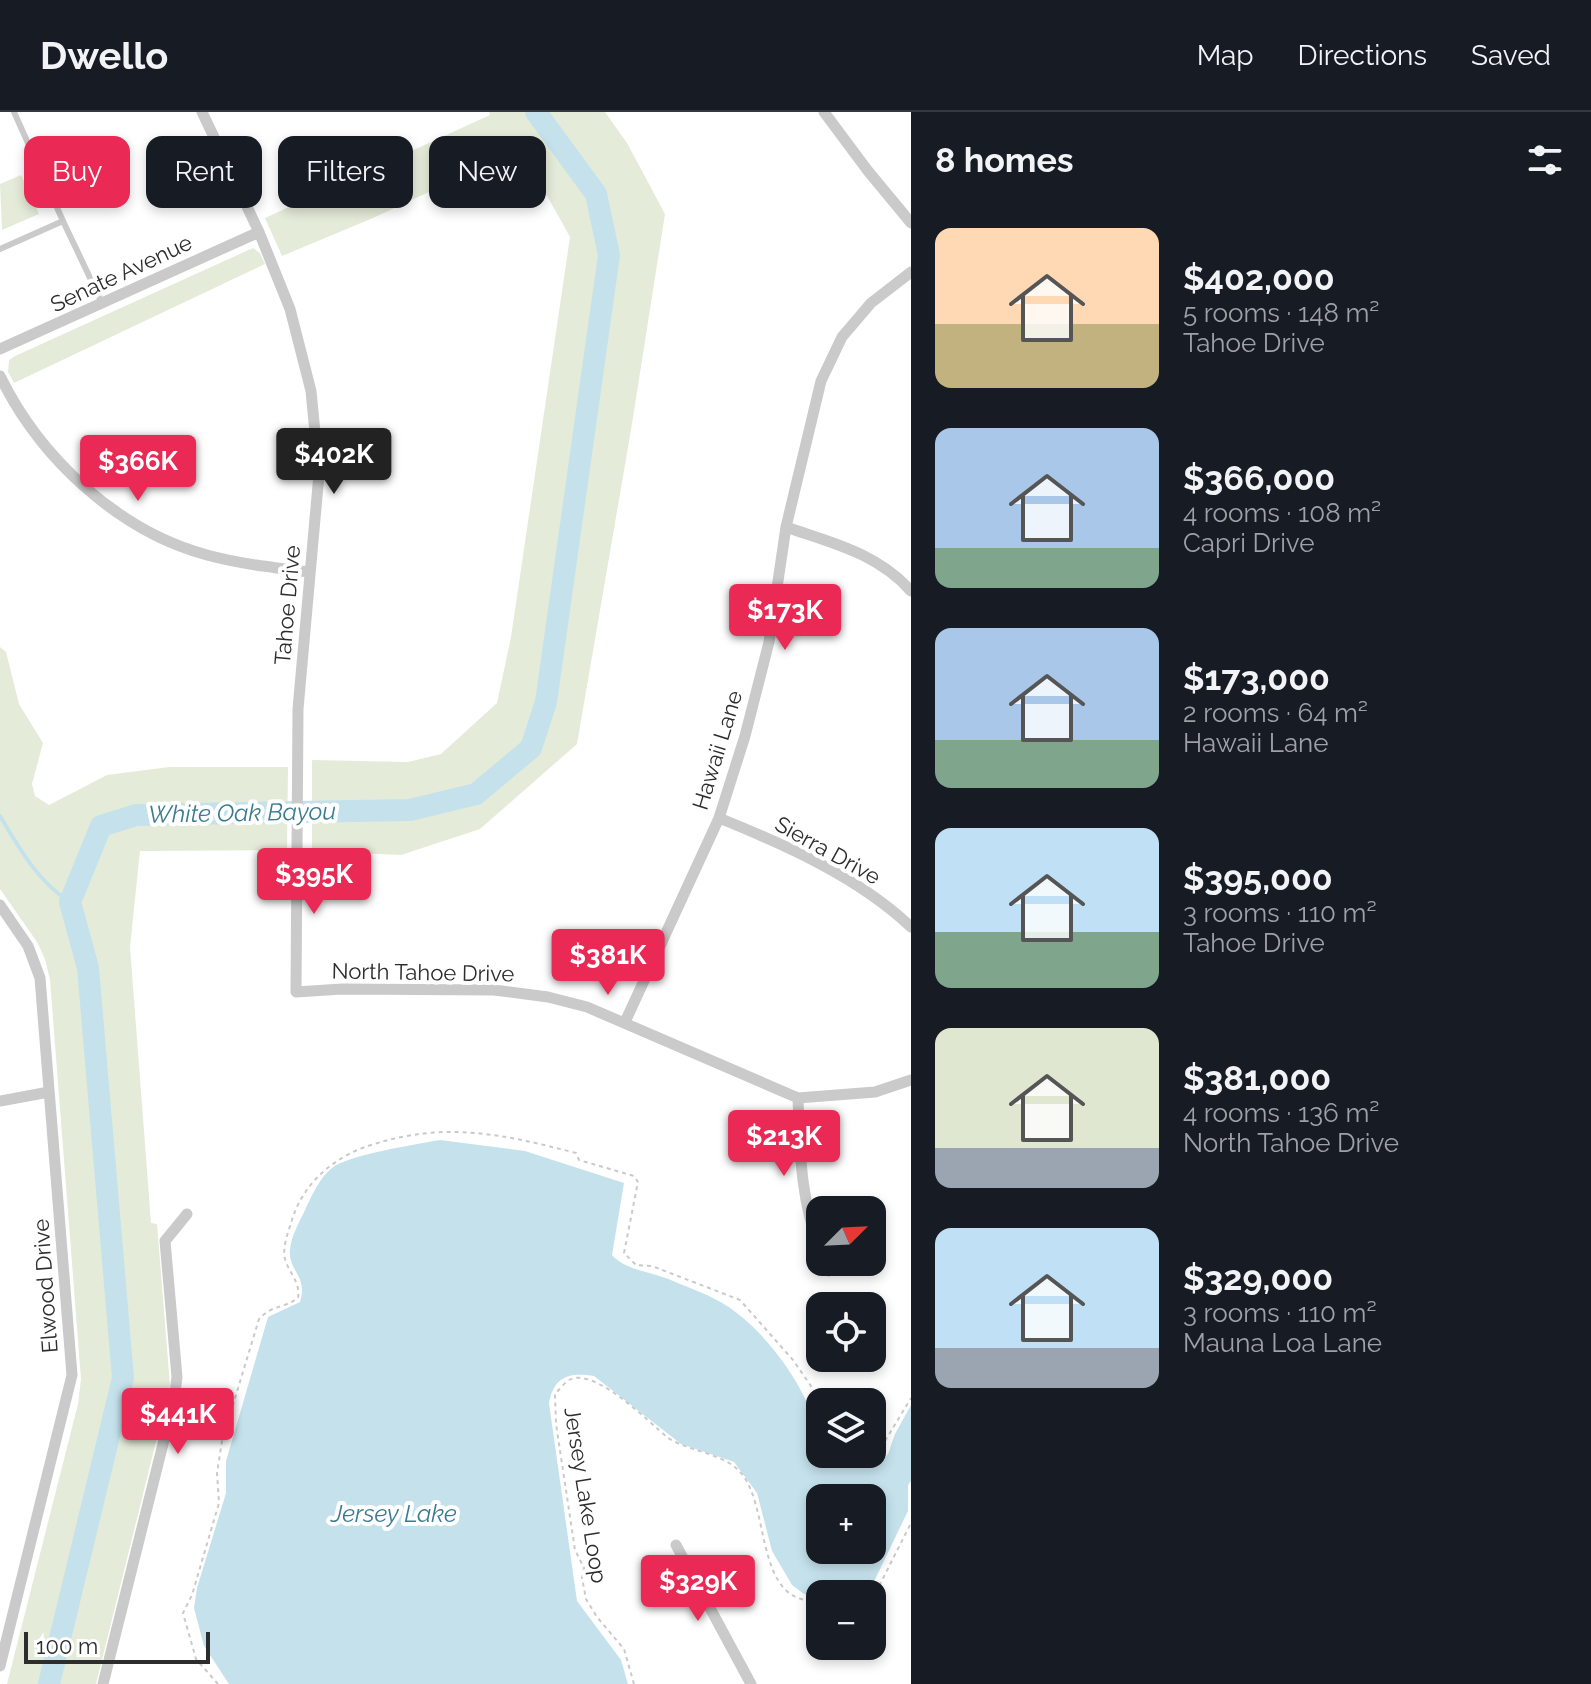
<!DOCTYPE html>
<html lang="en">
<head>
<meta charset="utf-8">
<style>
	body { margin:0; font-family:Raleway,sans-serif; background:#20242c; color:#f1f3f6; height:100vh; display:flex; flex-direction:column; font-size:30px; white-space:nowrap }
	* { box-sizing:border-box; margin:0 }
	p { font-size:26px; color:#9ea1a6 }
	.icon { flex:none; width:44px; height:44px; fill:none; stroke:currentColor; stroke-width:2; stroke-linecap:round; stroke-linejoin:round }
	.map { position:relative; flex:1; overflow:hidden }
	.side { display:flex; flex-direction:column; background:#171b24; width:680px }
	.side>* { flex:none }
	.guide { position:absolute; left:24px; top:24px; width:760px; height:72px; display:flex; gap:16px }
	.needle { width:52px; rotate:66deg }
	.buttons { position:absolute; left:806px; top:1084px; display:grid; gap:16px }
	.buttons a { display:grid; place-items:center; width:80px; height:80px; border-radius:16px; background:#171b24; box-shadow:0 4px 12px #0003; font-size:40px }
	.scale { position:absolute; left:24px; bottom:20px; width:186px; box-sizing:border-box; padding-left:8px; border:4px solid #2d2d2d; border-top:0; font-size:22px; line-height:28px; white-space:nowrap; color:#2d2d2d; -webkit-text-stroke:6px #fff; paint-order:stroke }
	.price { position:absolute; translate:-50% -68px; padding:0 18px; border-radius:8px; background:#ea2955; color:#fff; font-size:26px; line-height:52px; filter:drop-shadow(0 2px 4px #0008) }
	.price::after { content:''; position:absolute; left:50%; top:48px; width:24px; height:18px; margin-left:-12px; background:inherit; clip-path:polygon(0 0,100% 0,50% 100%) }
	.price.active { background:#222; color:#fff }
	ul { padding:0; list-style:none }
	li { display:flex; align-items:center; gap:24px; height:200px; padding:0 24px }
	li span { display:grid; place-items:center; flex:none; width:224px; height:160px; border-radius:16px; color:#555 }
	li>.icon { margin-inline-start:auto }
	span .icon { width:96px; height:96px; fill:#fffc; stroke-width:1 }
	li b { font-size:34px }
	h2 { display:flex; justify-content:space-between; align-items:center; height:96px; padding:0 24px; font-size:34px }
	.chip { padding:0 28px; border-radius:16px; background:#171b24; box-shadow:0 4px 12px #0003; font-size:28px; line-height:72px }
	.chip.active { background:#ea2955; color:#fff }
	header { display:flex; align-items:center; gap:48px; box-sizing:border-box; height:112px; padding:0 40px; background:#171b24; border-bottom:2px solid #363941 }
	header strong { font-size:38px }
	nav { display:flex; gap:44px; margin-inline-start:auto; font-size:28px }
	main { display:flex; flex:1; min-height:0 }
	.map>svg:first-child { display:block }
</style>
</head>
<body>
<header>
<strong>Dwello</strong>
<nav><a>Map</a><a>Directions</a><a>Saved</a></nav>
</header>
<main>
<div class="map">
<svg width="911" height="1572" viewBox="0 0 911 1572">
	<rect width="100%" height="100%" fill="#fff"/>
	<path fill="#e5ebd9" d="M 489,0 L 605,0 L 627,31 L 665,102 L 631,318 L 577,632 L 480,717 L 401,743 L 312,739 L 312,648 L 408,650 L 441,642 L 497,591 L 511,525 L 570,125 L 521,37 L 373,106 L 282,144 L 265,106 L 490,3 Z
		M 21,63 L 39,102 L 2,118 L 0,72 Z
		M 253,136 L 260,141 L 265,152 L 14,271 L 8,260 L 9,248 L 15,244 Z
		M 0,535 L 6,540 L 19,592 L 43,631 L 32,672 L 35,684 L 49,693 L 107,663 L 169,655 L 288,655 L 287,738 L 140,739 L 130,835 L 151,1111 L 157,1112 L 170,1273 L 96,1572 L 7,1572 L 78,1292 L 81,1267 L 50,868 L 45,847 L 37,830 L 0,777 Z"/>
	<path fill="#c5e2ec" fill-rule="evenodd" d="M 440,1028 L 525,1039 L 624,1071 L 612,1143 C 626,1159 654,1160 673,1169 C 690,1176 709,1183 724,1192 C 768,1219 820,1290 820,1342 L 872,1341 L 883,1347 L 888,1342 L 895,1322 L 911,1293 L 911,1369 L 908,1373 L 908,1399 L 868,1482 L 820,1484 L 804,1482 L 792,1473 L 772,1439 L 757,1381 L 734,1350 L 681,1332 L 594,1264 C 568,1260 554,1265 549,1291 L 577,1489 L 621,1548 L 628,1572 L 229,1572 L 204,1534 L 194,1496 L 197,1476 L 226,1381 L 226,1349 L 268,1205 L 300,1190 C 308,1163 288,1159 290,1138 C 291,1124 299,1111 305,1098 C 311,1085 320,1065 332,1056 C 347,1043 418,1032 440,1028 ZM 820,1386 L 872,1386 L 872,1438 L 820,1438 Z"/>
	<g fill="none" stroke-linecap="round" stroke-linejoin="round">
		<path stroke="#c5e2ec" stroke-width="4" d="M 0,704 C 19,736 38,770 70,790"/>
		<path stroke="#c5e2ec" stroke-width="22" d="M 49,1572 L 123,1266 L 88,856 L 70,790 L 101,714 L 136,703 L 410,698 L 476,682 L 531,636 L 546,590 L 609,143 L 596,82 L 536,0"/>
		<path stroke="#cacaca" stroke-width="2" stroke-dasharray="4 4" stroke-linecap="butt" d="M 872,1335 L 882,1334 L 911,1286
			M 872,1488 L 911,1411
			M 218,1572 L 196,1547 L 183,1501 L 192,1483 L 219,1391 L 217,1361 L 222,1329 L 259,1207 C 273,1192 283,1197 298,1186 C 301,1171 289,1161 285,1147 C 282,1137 288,1120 291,1111 C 302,1072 333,1045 371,1033 C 446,1009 502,1022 576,1041 L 579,1048 L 634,1064 L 638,1070 L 624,1141 L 636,1153 L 652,1154 L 740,1188 L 793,1248 L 813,1277 L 820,1293
			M 634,1572 L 624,1537 L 597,1505 L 586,1487 L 582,1466 L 584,1456 L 575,1438 L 556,1312 L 555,1282 C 559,1278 564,1271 569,1268 C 594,1254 649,1310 668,1326 C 690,1340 724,1341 741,1361 C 768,1392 757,1474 801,1487 C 807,1489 814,1489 820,1490"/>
		<path stroke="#cacaca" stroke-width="6" d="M 14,0 L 63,109
			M 0,137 L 63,109 L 102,191"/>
		<path stroke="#cacaca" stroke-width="11" d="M 202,0 L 259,120 L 290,197 L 311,279 L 319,362 L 298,597 L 296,880 L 342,877 L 494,878 L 548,885 L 587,895 L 798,986 L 875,980 L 911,968
			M 824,0 L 868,59 L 911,111
			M 0,237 L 259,120
			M 0,264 C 40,346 118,419 207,443 C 240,452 276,456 310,460
			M 786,415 C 832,431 877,441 911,479
			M 719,706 C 786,733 858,765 911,815
			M 0,793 L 28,834 L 40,866 L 72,1263 L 0,1554
			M 625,910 L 719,706 L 745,624 L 769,530 L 786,415 L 821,269 L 842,225 L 871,191 L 911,160
			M 798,986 C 800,1037 800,1088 820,1136
			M 0,989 L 49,980
			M 825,1150 L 829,1159
			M 676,1433 L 751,1572
			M 103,1572 L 174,1288 L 177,1265 L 165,1129 L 187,1102"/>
	</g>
	<g text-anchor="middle" stroke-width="8" stroke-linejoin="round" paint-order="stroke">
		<g font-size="22" fill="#2d2d2d" stroke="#fff">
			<text transform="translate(121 161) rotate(-25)" y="8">Senate Avenue</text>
			<text transform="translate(287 493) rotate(-85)" y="8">Tahoe Drive</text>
			<text transform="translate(717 638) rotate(-73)" y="8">Hawaii Lane</text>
			<text transform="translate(828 738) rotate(29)" y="8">Sierra Drive</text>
			<text transform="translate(423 860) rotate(1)" y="8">North Tahoe Drive</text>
			<text transform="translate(45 1174) rotate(-94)" y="8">Elwood Drive</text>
			<text transform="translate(586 1383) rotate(81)" y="8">Jersey Lake Loop</text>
		</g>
		<g font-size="24" font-style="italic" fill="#397c90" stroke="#fff">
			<text transform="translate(242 701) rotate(-1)" y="8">White Oak Bayou</text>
			<text x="394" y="1410">Jersey Lake</text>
		</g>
	</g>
</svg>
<div class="buttons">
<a><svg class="needle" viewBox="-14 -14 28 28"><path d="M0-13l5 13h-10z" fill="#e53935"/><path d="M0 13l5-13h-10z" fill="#9ea1a6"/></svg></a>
<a><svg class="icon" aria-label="locate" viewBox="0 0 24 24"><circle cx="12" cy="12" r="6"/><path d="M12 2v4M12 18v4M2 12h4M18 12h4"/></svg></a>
<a><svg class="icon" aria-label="layers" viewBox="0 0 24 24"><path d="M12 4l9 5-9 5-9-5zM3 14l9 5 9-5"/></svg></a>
<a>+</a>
<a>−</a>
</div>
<div class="scale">100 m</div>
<b class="price active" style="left:334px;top:384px">$402K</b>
<b class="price" style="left:138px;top:391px">$366K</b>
<b class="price" style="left:785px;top:540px">$173K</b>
<b class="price" style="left:314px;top:804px">$395K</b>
<b class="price" style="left:608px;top:885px">$381K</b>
<b class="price" style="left:784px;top:1066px">$213K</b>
<b class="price" style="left:178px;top:1344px">$441K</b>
<b class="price" style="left:698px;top:1511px">$329K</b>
<div class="guide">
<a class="chip active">Buy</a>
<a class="chip">Rent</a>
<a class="chip">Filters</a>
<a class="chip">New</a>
</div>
</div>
<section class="side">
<h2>8 homes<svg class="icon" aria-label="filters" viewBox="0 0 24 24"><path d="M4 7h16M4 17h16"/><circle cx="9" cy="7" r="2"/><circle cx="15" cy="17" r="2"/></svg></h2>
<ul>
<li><span style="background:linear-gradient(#ffd9b3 60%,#c2b280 0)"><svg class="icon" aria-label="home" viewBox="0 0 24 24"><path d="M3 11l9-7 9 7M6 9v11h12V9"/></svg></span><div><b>$402,000</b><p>5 rooms · 148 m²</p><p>Tahoe Drive</p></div></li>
<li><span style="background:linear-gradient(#a9c7e8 75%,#7fa58c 0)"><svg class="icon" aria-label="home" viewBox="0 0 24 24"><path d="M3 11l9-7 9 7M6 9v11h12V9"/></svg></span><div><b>$366,000</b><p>4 rooms · 108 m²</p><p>Capri Drive</p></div></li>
<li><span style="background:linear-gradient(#a9c7e8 70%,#7fa58c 0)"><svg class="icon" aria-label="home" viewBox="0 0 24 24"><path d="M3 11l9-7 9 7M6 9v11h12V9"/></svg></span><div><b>$173,000</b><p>2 rooms · 64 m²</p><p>Hawaii Lane</p></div></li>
<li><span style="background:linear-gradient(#bfe0f5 65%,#7fa58c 0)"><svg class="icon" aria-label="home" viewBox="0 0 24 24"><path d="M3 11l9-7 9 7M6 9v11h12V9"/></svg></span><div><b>$395,000</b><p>3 rooms · 110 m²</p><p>Tahoe Drive</p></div></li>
<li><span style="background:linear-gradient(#dfe7d0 75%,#9aa5b1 0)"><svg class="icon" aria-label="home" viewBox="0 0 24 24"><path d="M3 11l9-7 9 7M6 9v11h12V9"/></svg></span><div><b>$381,000</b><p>4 rooms · 136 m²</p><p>North Tahoe Drive</p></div></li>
<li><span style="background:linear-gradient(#bfe0f5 75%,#9aa5b1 0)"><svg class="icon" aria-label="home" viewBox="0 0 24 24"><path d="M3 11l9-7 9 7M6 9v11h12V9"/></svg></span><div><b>$329,000</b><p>3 rooms · 110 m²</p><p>Mauna Loa Lane</p></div></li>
</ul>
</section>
</main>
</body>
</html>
